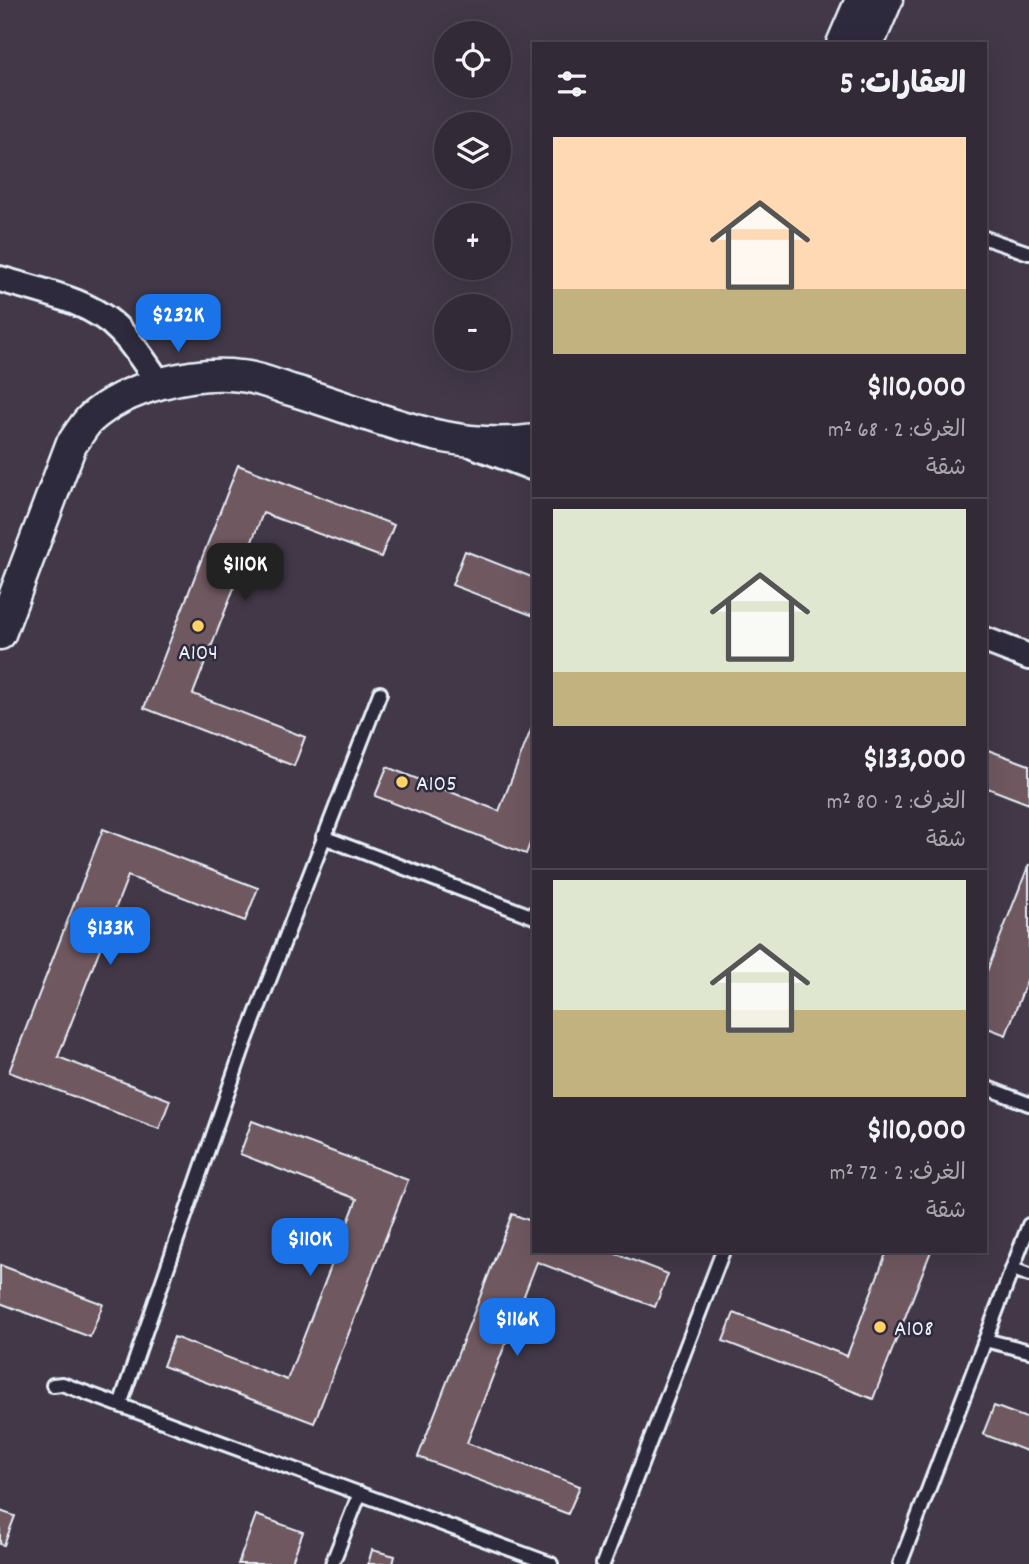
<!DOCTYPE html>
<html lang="ar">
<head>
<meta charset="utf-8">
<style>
	body { margin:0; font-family:Dekko,"Playpen Sans Arabic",sans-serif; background:#3d3642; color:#f1f3f6; direction:rtl; height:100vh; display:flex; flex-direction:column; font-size:26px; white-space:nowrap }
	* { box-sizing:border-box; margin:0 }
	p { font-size:23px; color:#a8a7ad }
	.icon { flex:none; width:38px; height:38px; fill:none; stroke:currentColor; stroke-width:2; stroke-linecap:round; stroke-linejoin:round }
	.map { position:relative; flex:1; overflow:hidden; direction:ltr }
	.panel { position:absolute; left:532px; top:42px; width:455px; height:1211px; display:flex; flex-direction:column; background:#322a36; border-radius:0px; box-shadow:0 7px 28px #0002,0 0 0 2px #4d4651; direction:rtl }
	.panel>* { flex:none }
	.fabs { position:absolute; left:434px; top:21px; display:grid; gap:14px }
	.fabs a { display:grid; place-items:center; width:77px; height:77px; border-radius:50%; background:#322a36; box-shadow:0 7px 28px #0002,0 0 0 2px #4d4651; font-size:35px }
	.price { position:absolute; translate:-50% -60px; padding:0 16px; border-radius:14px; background:#1a73e8; color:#fff; font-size:23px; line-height:46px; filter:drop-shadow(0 2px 4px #0008) }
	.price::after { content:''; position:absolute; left:50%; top:42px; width:21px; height:16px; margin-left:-10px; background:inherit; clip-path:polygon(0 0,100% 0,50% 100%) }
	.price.selected { background:#222; color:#fff }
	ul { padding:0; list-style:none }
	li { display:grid; align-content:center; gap:14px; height:371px; padding:0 21px }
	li+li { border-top:2px solid #4d4651 }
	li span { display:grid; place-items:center; height:217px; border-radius:0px; color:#555 }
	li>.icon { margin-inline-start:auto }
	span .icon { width:126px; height:126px; fill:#fffc; stroke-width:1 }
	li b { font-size:30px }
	h2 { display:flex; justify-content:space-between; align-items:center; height:84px; padding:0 21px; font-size:30px }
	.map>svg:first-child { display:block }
</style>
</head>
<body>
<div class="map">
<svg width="1029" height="1564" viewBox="0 0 1029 1564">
	<rect width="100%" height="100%" fill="#423848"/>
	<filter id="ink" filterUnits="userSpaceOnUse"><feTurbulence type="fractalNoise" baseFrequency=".0143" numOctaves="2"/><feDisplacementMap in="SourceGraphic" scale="14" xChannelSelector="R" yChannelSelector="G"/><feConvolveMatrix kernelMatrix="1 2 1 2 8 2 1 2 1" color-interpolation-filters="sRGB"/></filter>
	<g filter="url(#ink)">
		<path fill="#705961" stroke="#e8f1f8" stroke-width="2" d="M 238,465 L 394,525 L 381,557 L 263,513 L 193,694 L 305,737 L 294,766 L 144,708 Z
			M 465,551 L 534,578 L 534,616 L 452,585 Z
			M 534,722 L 534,833 L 526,854 L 375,796 L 387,767 L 499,811 Z
			M 985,749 L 1029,765 L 1029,804 L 985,787 Z
			M 103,829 L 258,888 L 245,921 L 128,876 L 58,1057 L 170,1100 L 159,1129 L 9,1072 Z
			M 1029,864 L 1029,975 L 1006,1035 L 985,1027 L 985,976 Z
			M 252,1121 L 408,1180 L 314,1423 L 163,1366 L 174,1337 L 287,1380 L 357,1199 L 240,1154 Z
			M 512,1214 L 534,1222 L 534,1251 L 609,1251 L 668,1274 L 655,1307 L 537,1262 L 467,1443 L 580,1486 L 568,1514 L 418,1457 Z
			M 887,1251 L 931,1251 L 873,1399 L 723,1341 L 734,1313 L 847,1356 Z
			M 0,1265 L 103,1304 L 90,1337 L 0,1303 Z
			M 994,1406 L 1029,1419 L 1029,1452 L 983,1434 Z
			M 0,1511 L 15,1516 L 4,1545 L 0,1544 Z
			M 256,1515 L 303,1532 L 291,1564 L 238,1564 Z
			M 372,1550 L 395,1556 L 393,1564 L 368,1564 Z"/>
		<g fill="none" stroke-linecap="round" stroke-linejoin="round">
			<defs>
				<path id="service" d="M 985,238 L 1029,253
					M 323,837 L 534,917
					M 985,1087 L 1029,1104
					M 1013,1269 L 1029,1275
					M 985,1340 L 1029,1351
					M 53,1385 L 62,1384 L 551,1564
					M 120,1405 L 243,1048 L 380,693
					M 332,1564 L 360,1493
					M 603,1564 L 723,1251
					M 900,1564 L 1029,1225"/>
				<path id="minor" d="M 0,279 C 39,291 91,300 120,331 C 135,346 147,366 159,383
					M 476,446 L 534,468
					M 985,640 L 1029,657"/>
				<path id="tertiary" d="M 842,44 L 861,0
					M 868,44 L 887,0
					M 0,634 L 71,445 C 77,437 83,426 90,419 C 125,387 194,370 240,376 C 257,377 275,385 291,390 C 373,414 447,453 534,440"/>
			</defs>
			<use href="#service" stroke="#e8f1f8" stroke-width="18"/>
			<use href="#minor" stroke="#e8f1f8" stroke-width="30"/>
			<use href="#tertiary" stroke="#e8f1f8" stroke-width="35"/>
			<use href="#service" stroke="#2f2a3d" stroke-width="12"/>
			<use href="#minor" stroke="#2f2a3d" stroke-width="24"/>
			<use href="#tertiary" stroke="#2f2a3d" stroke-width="30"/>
		</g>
	</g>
	<g fill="#ffd166" stroke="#2f2a3d" stroke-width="2.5">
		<circle cx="198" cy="626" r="7"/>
		<circle cx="402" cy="782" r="7"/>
		<circle cx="880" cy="1327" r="7"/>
	</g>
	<g text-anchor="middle" stroke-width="5" stroke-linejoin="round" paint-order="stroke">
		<g font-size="23" fill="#e8f1f8" stroke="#2f2a3d" text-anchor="start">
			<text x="198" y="659" text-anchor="middle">A104</text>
			<text x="416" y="790">A105</text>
			<text x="894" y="1335">A108</text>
		</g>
	</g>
</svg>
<div class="fabs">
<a><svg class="icon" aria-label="locate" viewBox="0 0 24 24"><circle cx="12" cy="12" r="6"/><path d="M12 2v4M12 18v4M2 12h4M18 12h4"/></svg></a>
<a><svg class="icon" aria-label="layers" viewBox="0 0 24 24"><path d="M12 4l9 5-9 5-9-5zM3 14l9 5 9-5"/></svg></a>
<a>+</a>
<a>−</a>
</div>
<b class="price" style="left:178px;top:354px">$232K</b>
<b class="price selected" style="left:245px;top:603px">$110K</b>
<b class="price" style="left:110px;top:967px">$133K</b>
<b class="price" style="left:310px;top:1278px">$110K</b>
<b class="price" style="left:517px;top:1358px">$116K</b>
<section class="panel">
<h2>العقارات: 5<svg class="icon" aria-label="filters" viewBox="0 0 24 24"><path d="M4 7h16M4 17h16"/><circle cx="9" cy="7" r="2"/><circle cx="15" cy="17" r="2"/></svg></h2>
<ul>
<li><span style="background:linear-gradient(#ffd9b3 70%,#c2b280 0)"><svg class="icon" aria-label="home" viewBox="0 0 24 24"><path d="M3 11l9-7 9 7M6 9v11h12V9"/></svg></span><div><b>$110,000</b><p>الغرف: 2 · 68 m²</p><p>شقة</p></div></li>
<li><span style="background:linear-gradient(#dfe7d0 75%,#c2b280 0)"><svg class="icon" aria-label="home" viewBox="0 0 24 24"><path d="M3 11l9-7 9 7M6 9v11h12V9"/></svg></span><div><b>$133,000</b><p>الغرف: 2 · 80 m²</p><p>شقة</p></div></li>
<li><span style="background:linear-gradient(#dfe7d0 60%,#c2b280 0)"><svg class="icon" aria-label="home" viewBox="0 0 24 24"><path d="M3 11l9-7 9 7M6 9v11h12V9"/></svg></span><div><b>$110,000</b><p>الغرف: 2 · 72 m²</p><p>شقة</p></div></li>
</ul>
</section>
</div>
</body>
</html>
